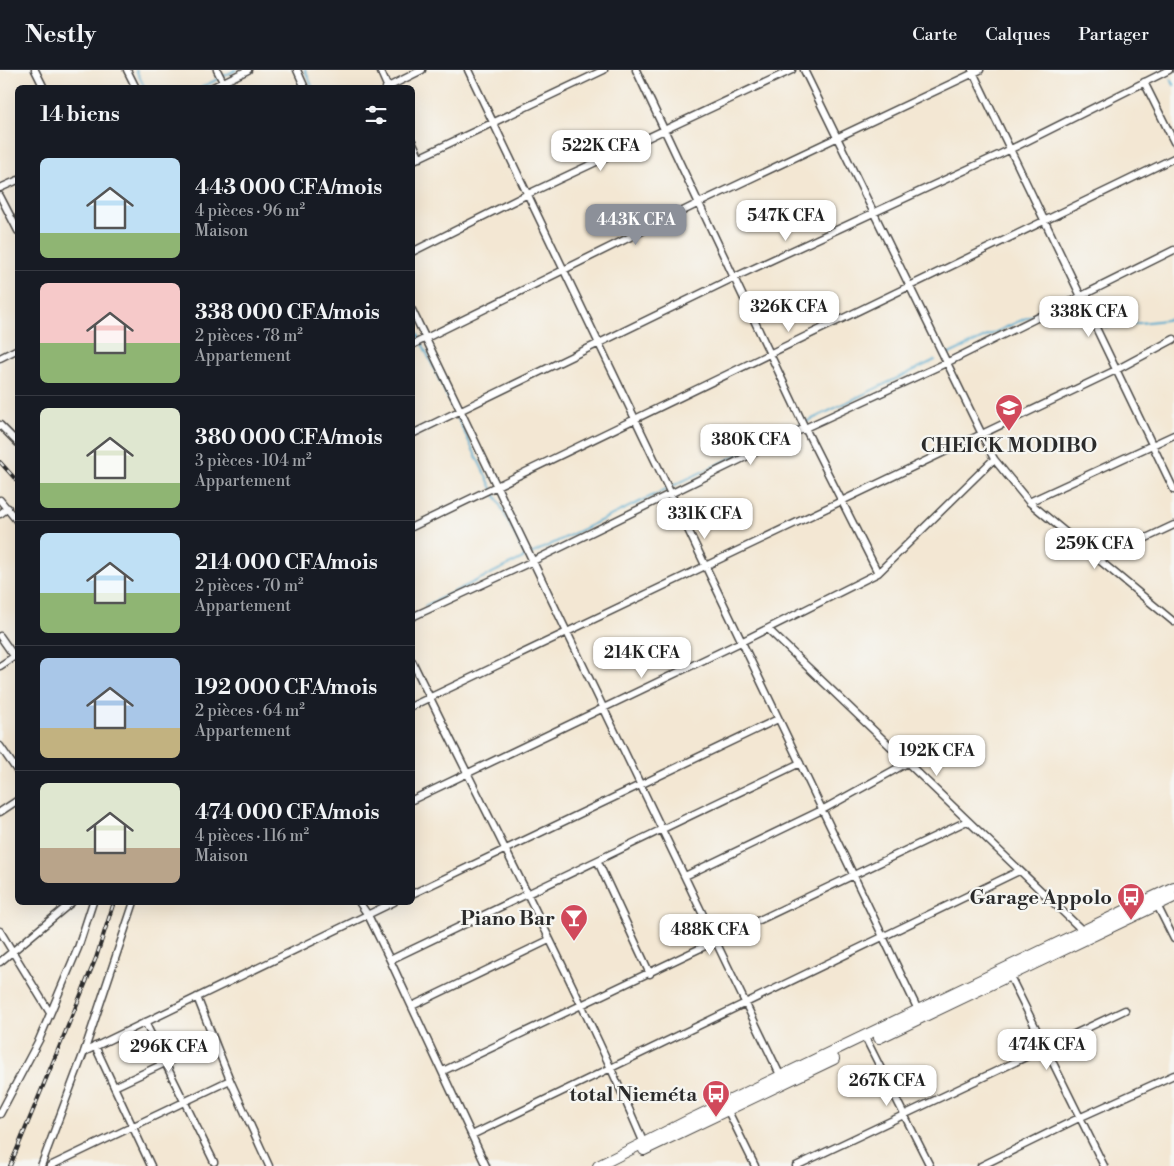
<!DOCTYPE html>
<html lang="fr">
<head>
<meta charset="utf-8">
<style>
	body { margin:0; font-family:"Libre Bodoni",serif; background:#242831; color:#f1f3f6; height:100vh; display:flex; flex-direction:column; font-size:19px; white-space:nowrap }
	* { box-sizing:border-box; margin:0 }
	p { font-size:16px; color:#9ea1a6 }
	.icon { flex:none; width:28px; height:28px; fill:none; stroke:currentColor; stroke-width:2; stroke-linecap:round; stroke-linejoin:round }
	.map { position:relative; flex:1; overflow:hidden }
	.panel { position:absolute; left:15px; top:15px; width:400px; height:820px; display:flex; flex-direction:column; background:#171b24; border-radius:8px; box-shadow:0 5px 20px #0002 }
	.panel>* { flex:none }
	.price { position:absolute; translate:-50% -42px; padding:0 11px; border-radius:10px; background:#fff; color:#222; font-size:16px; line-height:32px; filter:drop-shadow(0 1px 2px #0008) }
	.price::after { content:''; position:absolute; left:50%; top:30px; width:15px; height:11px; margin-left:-8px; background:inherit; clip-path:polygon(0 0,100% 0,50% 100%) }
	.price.selected { background:#8c9099; color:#fff }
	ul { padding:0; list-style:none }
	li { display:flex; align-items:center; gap:15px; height:125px; padding:0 25px }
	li+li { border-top:1px solid #363941 }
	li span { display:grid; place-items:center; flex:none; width:140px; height:100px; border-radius:8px; color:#555 }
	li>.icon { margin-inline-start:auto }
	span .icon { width:60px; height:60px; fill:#fffc; stroke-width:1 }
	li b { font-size:21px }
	h2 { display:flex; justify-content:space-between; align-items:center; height:60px; padding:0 25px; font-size:21px }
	header { display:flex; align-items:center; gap:30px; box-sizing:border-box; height:70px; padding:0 25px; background:#171b24; border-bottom:1px solid #363941 }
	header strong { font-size:24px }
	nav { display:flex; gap:28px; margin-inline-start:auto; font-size:18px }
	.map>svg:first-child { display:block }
</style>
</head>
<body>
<header>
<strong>Nestly</strong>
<nav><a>Carte</a><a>Calques</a><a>Partager</a></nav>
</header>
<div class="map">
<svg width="1174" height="1096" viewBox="0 0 1174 1096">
	<rect width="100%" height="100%" fill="#f6f6f2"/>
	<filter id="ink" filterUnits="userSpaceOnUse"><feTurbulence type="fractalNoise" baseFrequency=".02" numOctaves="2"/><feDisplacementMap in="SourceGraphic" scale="10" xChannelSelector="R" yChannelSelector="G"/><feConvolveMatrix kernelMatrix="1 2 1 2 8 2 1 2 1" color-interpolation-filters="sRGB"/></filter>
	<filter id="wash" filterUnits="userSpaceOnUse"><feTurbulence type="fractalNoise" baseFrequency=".0096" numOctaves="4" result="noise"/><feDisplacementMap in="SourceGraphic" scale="20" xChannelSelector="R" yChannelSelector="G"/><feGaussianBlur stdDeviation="1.12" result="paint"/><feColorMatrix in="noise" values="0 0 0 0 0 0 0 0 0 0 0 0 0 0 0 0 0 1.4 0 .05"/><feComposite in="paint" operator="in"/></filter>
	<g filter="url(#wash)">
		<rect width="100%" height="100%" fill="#f3e7d3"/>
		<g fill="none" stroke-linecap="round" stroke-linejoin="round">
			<path stroke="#50a8cd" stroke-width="2" d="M 136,0 L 145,18
				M 305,0 L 313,18
				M 1171,9 L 1174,15
				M 200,18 L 236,0
				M 1076,233 L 1088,256
				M 412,252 L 420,268
				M 1106,257 L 1174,249
				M 422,273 L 454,341
				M 947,285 L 1073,226
				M 456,345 L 525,486
				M 531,484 L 935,290
				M 425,536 L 527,486"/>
		</g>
	</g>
	<g filter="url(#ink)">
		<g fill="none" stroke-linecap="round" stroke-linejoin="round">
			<defs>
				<path id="minor" d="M 35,0 L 44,18
					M 127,0 L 136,18
					M 217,0 L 226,18
					M 297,0 L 305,18
					M 380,0 L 388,18
					M 468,0 L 919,942
					M 636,0 L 805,358 L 878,503
					M 804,0 L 994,389 L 1029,432 L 1174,365
					M 972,0 L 1174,420
					M 1144,12 L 1174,72
					M 211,18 L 248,0
					M 386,18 L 422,0
					M 412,71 L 420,88
					M 412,91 L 604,0
					M 0,118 L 18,110
					M 0,126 L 18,161
					M 412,182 L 528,124 L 792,0
					M 412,240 L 782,1009
					M 412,275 L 699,133 L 980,0
					M 0,288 L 18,279
					M 0,355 L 18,373
					M 412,364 L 735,207 L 1009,80 L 1169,0
					M 0,430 L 18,452
					M 1029,432 L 1174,552
					M 0,444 L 8,438
					M 412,457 L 1174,88
					M 1099,490 L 1174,455
					M 412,547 L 533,491 L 805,358 L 946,293 L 1174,180
					M 768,559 L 1085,863
					M 0,566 L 14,586
					M 412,591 C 490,752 575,911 645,1076
					M 0,596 L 18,584
					M 412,636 L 1116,300 L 1174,269
					M 0,676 L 18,702
					M 412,730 L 741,572 L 878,503 L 994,389
					M 0,742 L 18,730
					M 598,792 L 650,904
					M 685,806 L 822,740 L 907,693
					M 412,824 L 778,649
					M 359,832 L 368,845 L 390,890 L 486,1096
					M 1157,835 L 1174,869
					M 0,861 L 50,943
					M 390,890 L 800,693
					M 0,892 L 72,832
					M 1009,904 L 1104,1096
					M 197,927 L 230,1010 L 269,1096
					M 412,936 L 549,870
					M 145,952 L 214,1092
					M 865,967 L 930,1096
					M 95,976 L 151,1096
					M 84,982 L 394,832
					M 443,1001 L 967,751
					M 114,1017 L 214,970
					M 727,1039 L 755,1096
					M 0,1044 L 39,970 L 78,878 L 93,832
					M 472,1065 L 1019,801
					M 41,1096 L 84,982 L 134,832
					M 50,1096 L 230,1010
					M 796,1096 L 1125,940
					M 981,1096 L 1081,1047 L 1174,1005"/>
				<path id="primary" d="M 879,968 L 1174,827
					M 644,1080 L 834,989
					M 598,1096 L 689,1050 L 1174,817"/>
			</defs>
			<use href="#minor" stroke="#494744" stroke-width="9"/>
			<use href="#primary" stroke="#494744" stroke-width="12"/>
			<use href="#minor" stroke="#fff" stroke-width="6"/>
			<use href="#primary" stroke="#fff" stroke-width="10"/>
			<defs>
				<path id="rail" d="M 0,392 L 18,412
					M 10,1096 L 96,888 L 114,832"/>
			</defs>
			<use href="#rail" stroke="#2b2b2b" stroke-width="4"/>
			<use href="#rail" stroke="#f6f6f2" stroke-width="2" stroke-dasharray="5.5" stroke-linecap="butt"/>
		</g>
	</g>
	<defs>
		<symbol id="school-pin" viewBox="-11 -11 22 30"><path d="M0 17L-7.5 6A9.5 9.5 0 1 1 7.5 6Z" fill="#d1495b" stroke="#f6f6f2"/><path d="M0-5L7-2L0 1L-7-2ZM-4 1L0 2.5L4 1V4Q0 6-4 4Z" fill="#fff"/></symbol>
		<symbol id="bus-pin" viewBox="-11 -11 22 30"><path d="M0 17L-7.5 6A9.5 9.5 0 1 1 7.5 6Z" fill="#d1495b" stroke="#f6f6f2"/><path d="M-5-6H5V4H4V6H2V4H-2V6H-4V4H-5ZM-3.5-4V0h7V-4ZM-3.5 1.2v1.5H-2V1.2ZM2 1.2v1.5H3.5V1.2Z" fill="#fff"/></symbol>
		<symbol id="bar-pin" viewBox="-11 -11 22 30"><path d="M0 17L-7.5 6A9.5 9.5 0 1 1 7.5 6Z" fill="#d1495b" stroke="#f6f6f2"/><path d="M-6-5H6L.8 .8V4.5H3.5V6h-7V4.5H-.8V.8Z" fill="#fff"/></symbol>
	</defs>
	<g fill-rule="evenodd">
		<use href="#school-pin" x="993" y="322" width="32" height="43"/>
		<use href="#bus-pin" x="1115" y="811" width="32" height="43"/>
		<use href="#bar-pin" x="558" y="832" width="32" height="43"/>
		<use href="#bus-pin" x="700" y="1008" width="32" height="43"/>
	</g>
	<g text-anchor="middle" stroke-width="4.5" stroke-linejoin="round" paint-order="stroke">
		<g font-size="20" font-weight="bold" fill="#2b2b2b" stroke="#f6f6f2" text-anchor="end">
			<text x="1009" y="382" text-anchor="middle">CHEICK MODIBO</text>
			<text x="1112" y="834">Garage Appolo</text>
			<text x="555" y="855">Piano Bar</text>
			<text x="697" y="1031">total Nieméta</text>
		</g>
	</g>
</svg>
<b class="price" style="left:601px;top:102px">522K CFA</b>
<b class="price" style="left:786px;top:172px">547K CFA</b>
<b class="price selected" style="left:636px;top:176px">443K CFA</b>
<b class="price" style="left:789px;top:263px">326K CFA</b>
<b class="price" style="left:1089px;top:268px">338K CFA</b>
<b class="price" style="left:751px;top:396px">380K CFA</b>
<b class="price" style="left:705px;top:470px">331K CFA</b>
<b class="price" style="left:1095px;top:500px">259K CFA</b>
<b class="price" style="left:642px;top:609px">214K CFA</b>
<b class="price" style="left:937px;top:707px">192K CFA</b>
<b class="price" style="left:710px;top:886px">488K CFA</b>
<b class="price" style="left:1047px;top:1001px">474K CFA</b>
<b class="price" style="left:169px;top:1003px">296K CFA</b>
<b class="price" style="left:887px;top:1037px">267K CFA</b>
<section class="panel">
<h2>14 biens<svg class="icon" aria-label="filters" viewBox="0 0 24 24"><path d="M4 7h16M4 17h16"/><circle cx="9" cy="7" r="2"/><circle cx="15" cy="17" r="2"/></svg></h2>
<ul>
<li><span style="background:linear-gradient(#bfe0f5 75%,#8fb573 0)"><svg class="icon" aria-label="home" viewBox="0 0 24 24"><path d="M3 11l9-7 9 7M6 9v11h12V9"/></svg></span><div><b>443 000 CFA/mois</b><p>4 pièces · 96 m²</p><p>Maison</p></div></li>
<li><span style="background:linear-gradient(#f6c9c9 60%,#8fb573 0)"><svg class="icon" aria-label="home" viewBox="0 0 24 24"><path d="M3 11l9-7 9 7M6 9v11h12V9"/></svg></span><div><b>338 000 CFA/mois</b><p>2 pièces · 78 m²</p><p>Appartement</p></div></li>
<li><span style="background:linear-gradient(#dfe7d0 75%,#8fb573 0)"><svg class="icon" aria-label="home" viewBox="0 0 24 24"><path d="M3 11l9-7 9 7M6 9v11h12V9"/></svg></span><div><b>380 000 CFA/mois</b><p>3 pièces · 104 m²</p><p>Appartement</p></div></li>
<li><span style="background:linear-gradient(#bfe0f5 60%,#8fb573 0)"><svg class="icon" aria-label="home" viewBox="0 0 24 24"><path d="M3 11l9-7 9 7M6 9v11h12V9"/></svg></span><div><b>214 000 CFA/mois</b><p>2 pièces · 70 m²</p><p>Appartement</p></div></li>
<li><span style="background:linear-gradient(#a9c7e8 70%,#c2b280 0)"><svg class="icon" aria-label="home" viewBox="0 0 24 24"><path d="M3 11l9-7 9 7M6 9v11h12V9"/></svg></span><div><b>192 000 CFA/mois</b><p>2 pièces · 64 m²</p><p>Appartement</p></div></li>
<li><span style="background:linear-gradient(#dfe7d0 65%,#b9a48a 0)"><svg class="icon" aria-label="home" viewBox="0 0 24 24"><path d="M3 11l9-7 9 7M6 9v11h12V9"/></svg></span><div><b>474 000 CFA/mois</b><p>4 pièces · 116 m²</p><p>Maison</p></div></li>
</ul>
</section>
</div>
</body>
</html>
